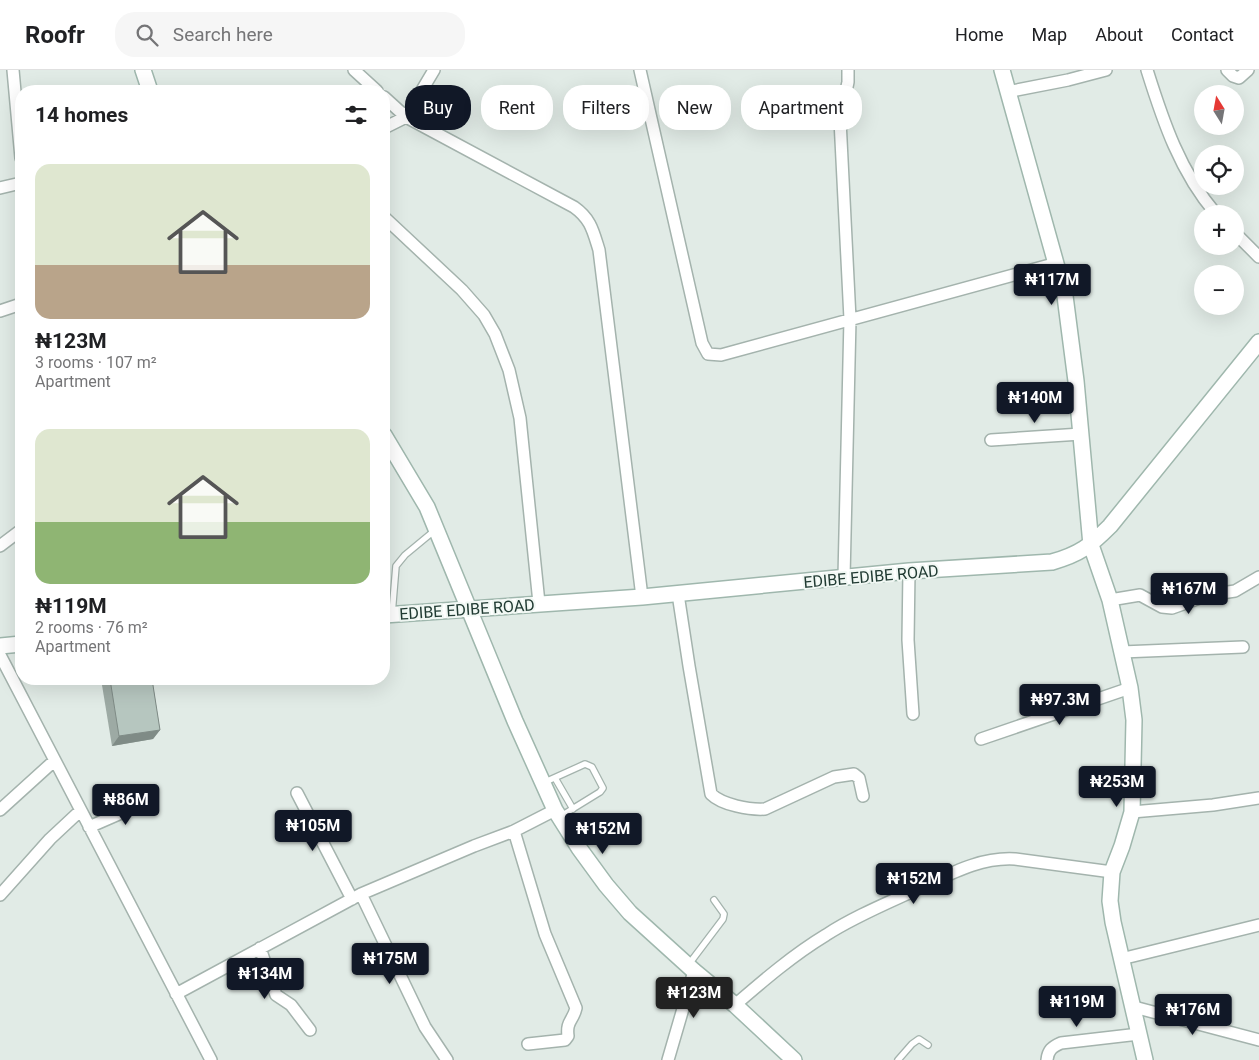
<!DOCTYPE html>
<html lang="en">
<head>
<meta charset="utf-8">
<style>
	body { margin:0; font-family:Roboto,sans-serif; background:#f6f6f6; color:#202124; height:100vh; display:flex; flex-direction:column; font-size:19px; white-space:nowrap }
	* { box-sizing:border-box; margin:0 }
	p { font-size:16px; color:#757577 }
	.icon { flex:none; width:28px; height:28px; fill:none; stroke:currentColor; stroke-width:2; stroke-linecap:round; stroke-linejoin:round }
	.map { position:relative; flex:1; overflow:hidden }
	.side { position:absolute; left:15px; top:15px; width:375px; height:600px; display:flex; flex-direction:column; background:#fff; border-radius:20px; box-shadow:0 5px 20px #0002 }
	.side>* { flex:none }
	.guide { position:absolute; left:405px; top:15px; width:475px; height:45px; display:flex; gap:10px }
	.needle { width:32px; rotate:349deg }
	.fabs { position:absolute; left:1194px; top:15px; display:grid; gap:10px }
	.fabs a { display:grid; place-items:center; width:50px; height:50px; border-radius:50%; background:#fff; box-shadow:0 5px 20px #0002; font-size:25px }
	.price { position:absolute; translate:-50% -42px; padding:0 11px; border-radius:5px; background:#111827; color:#fff; font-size:16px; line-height:32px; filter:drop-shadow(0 1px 2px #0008) }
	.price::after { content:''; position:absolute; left:50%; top:30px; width:15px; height:11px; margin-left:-8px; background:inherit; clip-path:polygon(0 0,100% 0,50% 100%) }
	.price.current { background:#222; color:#fff }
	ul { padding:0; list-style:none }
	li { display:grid; align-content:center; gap:10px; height:265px; padding:0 20px }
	li span { display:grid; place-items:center; height:155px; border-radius:15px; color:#555 }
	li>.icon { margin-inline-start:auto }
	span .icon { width:90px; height:90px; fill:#fffc; stroke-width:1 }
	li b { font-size:21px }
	h2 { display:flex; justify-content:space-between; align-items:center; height:60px; padding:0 20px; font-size:21px }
	.chip { padding:0 18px; border-radius:20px; background:#fff; box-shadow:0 5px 20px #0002; font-size:18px; line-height:45px }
	.chip.current { background:#111827; color:#fff }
	header { display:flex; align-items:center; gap:30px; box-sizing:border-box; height:70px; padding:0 25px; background:#fff; border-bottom:1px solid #e0e0e0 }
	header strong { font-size:24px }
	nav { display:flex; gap:28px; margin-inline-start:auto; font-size:18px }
	.search { width:350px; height:45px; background:#f6f6f6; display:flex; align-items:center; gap:12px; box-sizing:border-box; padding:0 18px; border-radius:20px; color:#757577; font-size:19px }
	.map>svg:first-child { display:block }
</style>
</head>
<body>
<header>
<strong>Roofr</strong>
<div class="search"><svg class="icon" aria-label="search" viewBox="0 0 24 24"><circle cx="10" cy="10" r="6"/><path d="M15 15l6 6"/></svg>Search here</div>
<nav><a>Home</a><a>Map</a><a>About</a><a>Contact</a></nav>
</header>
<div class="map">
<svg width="1259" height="990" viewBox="0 0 1259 990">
	<rect width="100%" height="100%" fill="#e1ebe6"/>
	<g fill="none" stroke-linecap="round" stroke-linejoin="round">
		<defs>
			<path id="lane" d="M 392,544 L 396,496 L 405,485 L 434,461
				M 555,708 L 573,739
				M 543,713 L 585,694 L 592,697 L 603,718 L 600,722 L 561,746
				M 689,894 L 723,849 L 724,844 L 714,830
				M 898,990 L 912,974 L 919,969 L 928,975"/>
			<path id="street" d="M 13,0 L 21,88
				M 354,0 L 377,21
				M 640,0 L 702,273 L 708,284 L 721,285 L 1057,193
				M 1147,0 C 1163,51 1180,102 1216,144
				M 1227,0 L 1233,6 L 1239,8 L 1248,0
				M 1007,22 L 1068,10 L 1106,0
				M 384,27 L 406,47 L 574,137 C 591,149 593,161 599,180 L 642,527
				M 384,58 L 406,47 L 434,0
				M 0,118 L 21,113
				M 384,147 L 462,220 L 484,245 L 495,264 L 509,300 L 520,348 L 539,533
				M 1235,163 L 1259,187
				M 0,241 L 21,234
				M 991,370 L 1081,364
				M 0,476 L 21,460
				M 909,501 L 908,570 L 913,644
				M 844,507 L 850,249 L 840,50 L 848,12 L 848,0
				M 678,524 L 689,596 L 711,724 C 722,735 750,740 765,739 L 834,707 L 854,704 L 859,708 L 863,726
				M 1110,530 L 1140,525 L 1162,537 L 1172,538 L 1208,525 L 1235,521 L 1259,507
				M 1122,582 L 1243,577
				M 0,585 L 211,990
				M 981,669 L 1130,618
				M 297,723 L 352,829
				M 0,740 L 54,691
				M 1132,742 L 1213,735 L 1259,728
				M 89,757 L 151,730
				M 514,761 L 545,864 L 576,938 C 573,951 566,951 568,966 L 565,970 L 528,974
				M 361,824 L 425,957 L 447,990
				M 0,825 L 50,769 L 80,741
				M 260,878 L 276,925 L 291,935 L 310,960
				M 1121,889 L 1259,855
				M 176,924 L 361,824 L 474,776 L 514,761 L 555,740
				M 735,935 C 764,910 793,885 826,865 C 855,846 890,832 922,817 C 952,803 981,787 1015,789 L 1112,802
				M 1134,937 L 1259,970
				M 668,990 L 694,901
				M 1047,990 C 1048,980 1052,977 1061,973 L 1139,964"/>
			<path id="secondary" d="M 143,0 L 150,21
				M 1002,0 L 1065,226 L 1076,311 L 1091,475 L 1110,530 L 1130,618 L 1134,650 L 1132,742 L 1122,776 L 1112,802 L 1110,831 L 1113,852 L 1145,990
				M 384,365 L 427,437 L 515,651 L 555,740 L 579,778 L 606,815 L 630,843 L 694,901 L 735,935 L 794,990
				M 384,545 L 642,527 L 909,501 L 1052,492 C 1080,484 1090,476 1110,456 L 1259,272
				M 0,576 L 21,574"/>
		</defs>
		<use href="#lane" stroke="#a4b3ad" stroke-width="8"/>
		<use href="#street" stroke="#a4b3ad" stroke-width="14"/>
		<use href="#secondary" stroke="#9fb7ad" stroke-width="18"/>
		<use href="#lane" stroke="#fff" stroke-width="5.5"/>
		<use href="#street" stroke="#fff" stroke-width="11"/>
		<use href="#secondary" stroke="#fff" stroke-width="15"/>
	</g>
	<path fill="#9daaa4" d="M 101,609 L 152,609 L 160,660 L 153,669 L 112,676 Z"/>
	<path fill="#7f8b86" d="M 160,660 L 153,669 L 112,676 L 119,666 Z"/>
	<path fill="#b6c6bf" stroke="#7f8b86" d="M 110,609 L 152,609 L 160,660 L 119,666 Z"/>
	<g text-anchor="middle" stroke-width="4" stroke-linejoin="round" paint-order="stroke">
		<g font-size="16" fill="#213b33" stroke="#f1f8f4">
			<text transform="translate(871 506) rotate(-5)" y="6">EDIBE EDIBE ROAD</text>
			<text transform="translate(467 539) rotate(-4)" y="6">EDIBE EDIBE ROAD</text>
		</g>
	</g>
</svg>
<div class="fabs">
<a><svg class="needle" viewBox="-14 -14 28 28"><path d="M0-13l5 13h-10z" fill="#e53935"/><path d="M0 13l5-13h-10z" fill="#757577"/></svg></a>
<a><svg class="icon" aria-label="locate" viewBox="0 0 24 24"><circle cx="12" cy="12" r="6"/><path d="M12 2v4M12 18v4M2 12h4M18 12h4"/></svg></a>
<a>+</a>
<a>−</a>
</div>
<b class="price" style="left:1052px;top:236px">₦117M</b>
<b class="price" style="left:1035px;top:354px">₦140M</b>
<b class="price" style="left:1189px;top:545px">₦167M</b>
<b class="price" style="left:1060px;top:656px">₦97.3M</b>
<b class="price" style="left:1117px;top:738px">₦253M</b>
<b class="price" style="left:126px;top:756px">₦86M</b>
<b class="price" style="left:313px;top:782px">₦105M</b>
<b class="price" style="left:603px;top:785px">₦152M</b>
<b class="price" style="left:914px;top:835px">₦152M</b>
<b class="price" style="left:390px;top:915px">₦175M</b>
<b class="price" style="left:265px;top:930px">₦134M</b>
<b class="price current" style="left:694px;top:949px">₦123M</b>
<b class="price" style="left:1077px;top:958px">₦119M</b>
<b class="price" style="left:1193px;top:966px">₦176M</b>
<div class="guide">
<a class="chip current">Buy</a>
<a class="chip">Rent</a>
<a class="chip">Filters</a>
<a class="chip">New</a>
<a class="chip">Apartment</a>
</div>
<section class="side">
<h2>14 homes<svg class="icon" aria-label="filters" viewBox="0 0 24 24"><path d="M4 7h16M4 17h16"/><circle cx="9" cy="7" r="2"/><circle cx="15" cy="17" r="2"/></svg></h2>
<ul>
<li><span style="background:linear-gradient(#dfe7d0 65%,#b9a48a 0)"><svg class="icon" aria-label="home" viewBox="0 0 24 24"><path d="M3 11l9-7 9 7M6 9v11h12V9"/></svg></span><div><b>₦123M</b><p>3 rooms · 107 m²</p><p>Apartment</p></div></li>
<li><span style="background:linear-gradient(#dfe7d0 60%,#8fb573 0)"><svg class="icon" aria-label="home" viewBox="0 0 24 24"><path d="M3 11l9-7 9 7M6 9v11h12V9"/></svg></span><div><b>₦119M</b><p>2 rooms · 76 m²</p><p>Apartment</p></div></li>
</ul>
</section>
</div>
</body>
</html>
